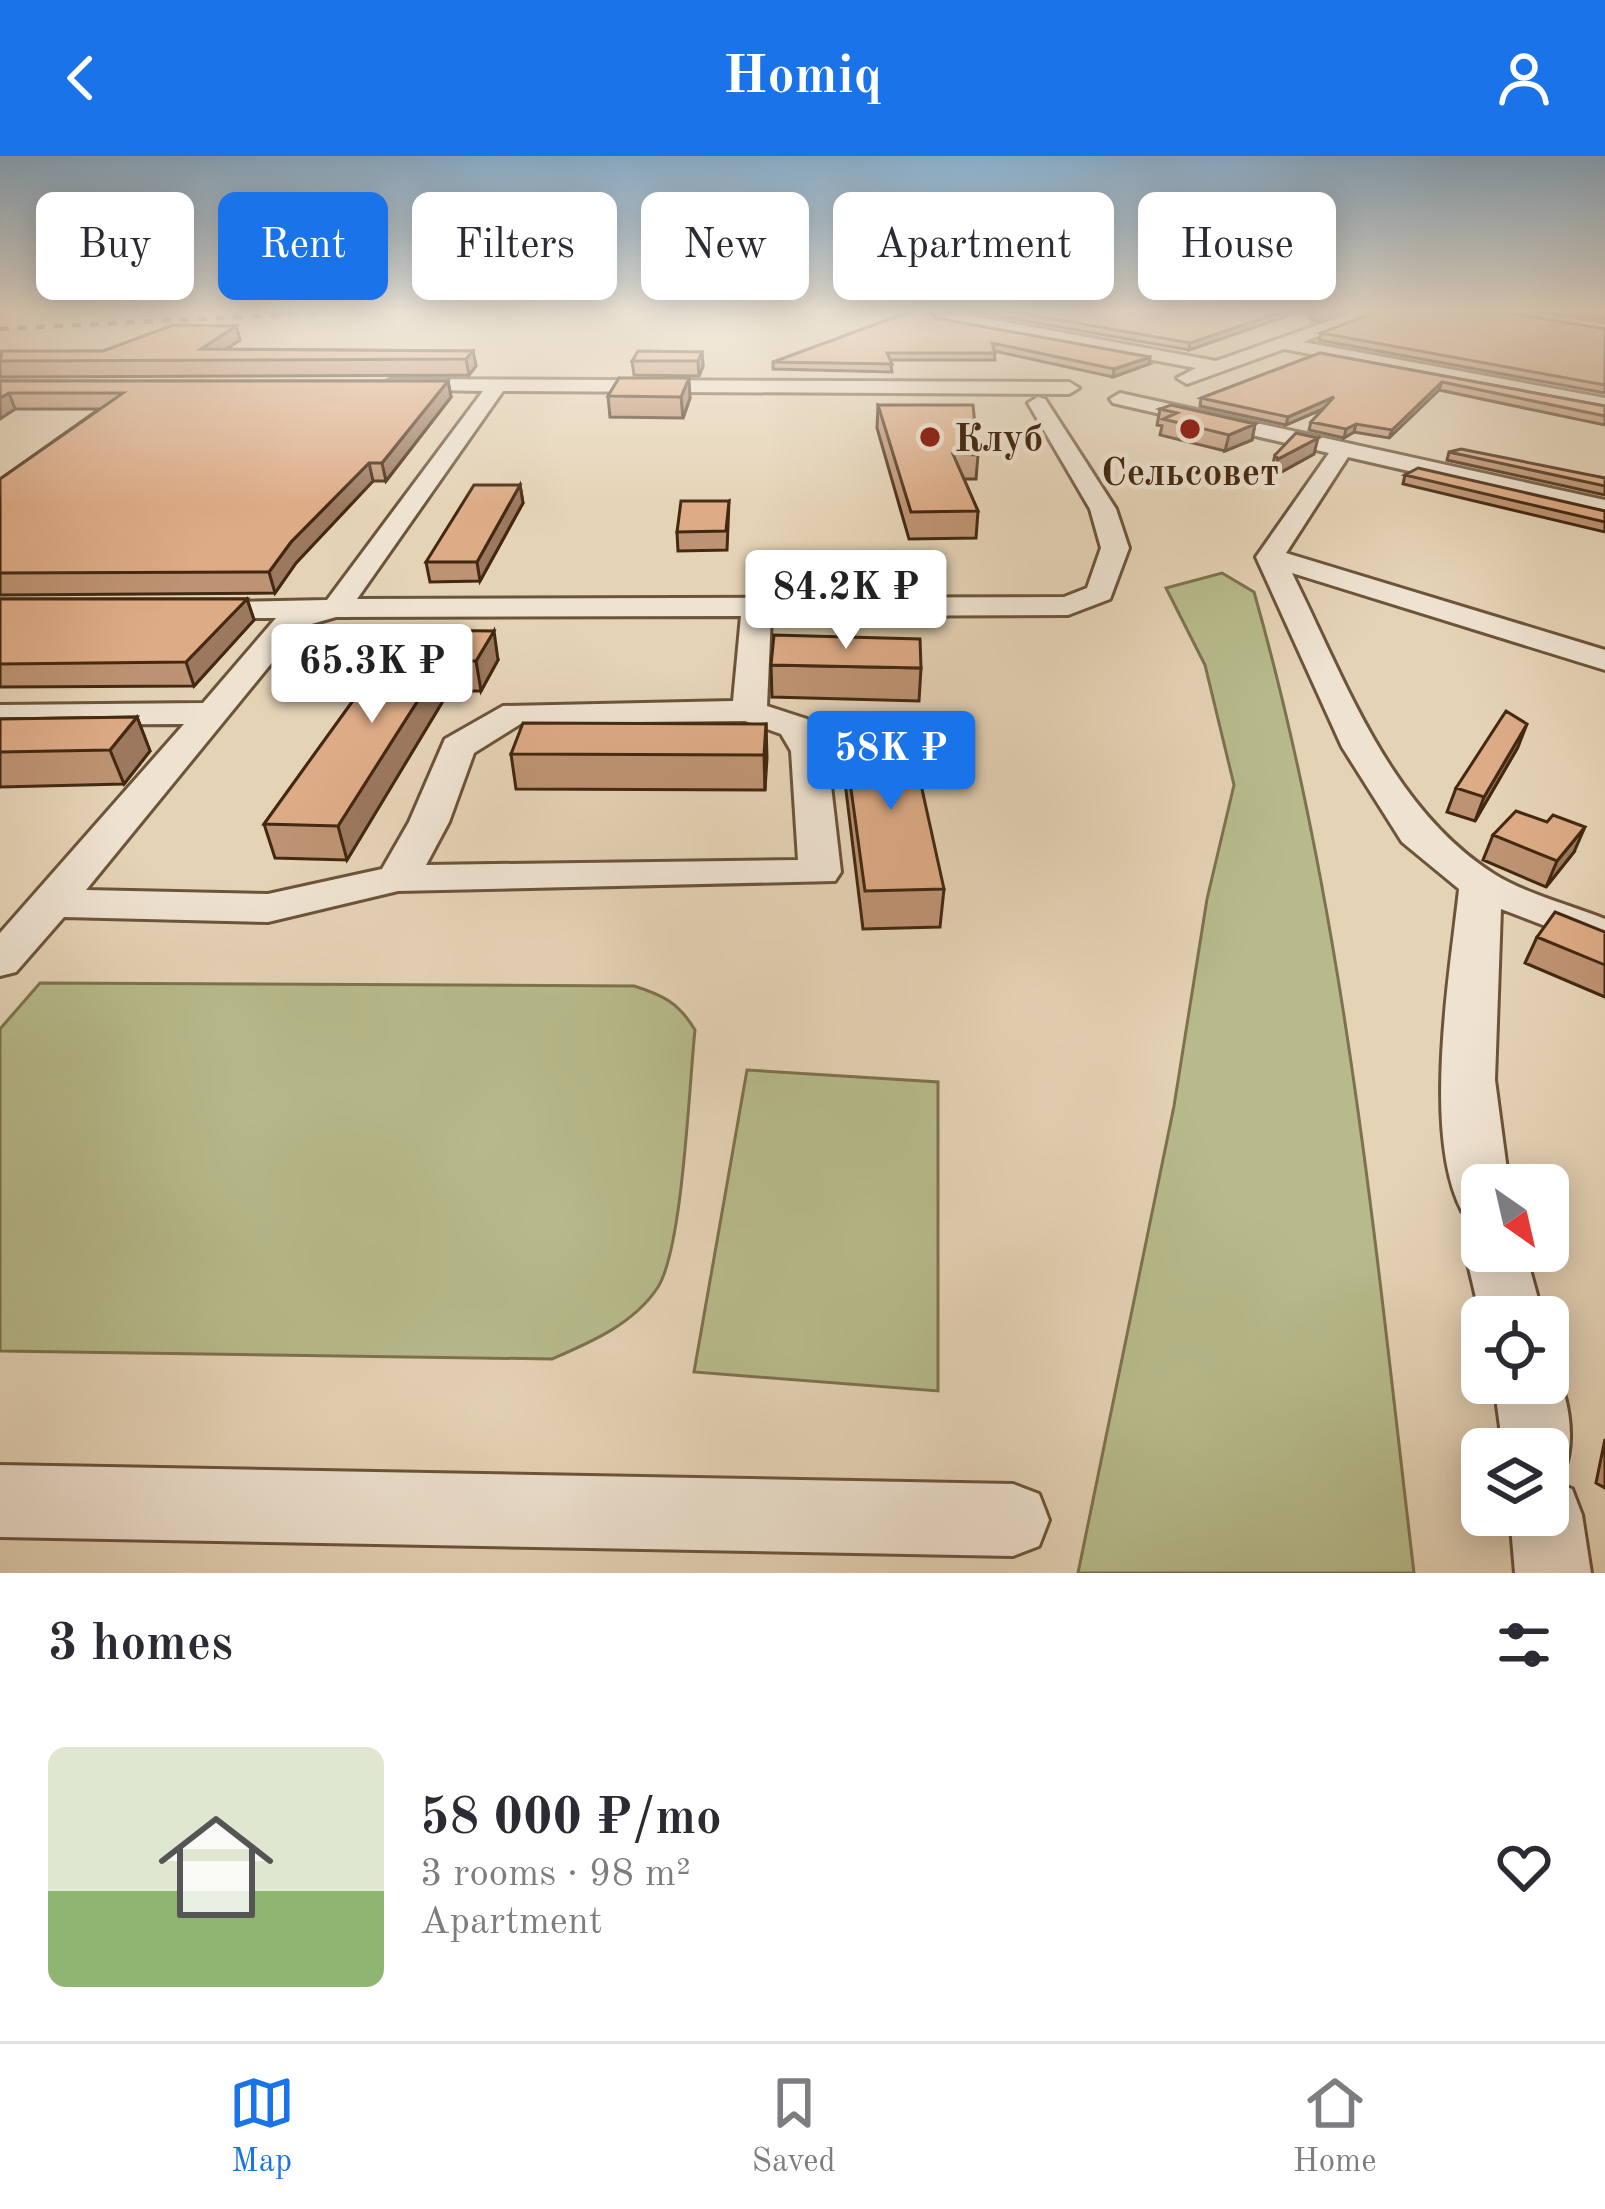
<!DOCTYPE html>
<html lang="en">
<head>
<meta charset="utf-8">
<style>
	body { margin:0; font-family:"Old Standard TT",serif; background:#f7f7f7; color:#2b2b33; height:100vh; display:flex; flex-direction:column; font-size:45px; white-space:nowrap }
	* { box-sizing:border-box; margin:0 }
	p { font-size:39px; color:#7c7c81 }
	.icon { flex:none; width:66px; height:66px; fill:none; stroke:currentColor; stroke-width:2; stroke-linecap:round; stroke-linejoin:round }
	.map { position:relative; height:1417px; overflow:hidden }
	.side { display:flex; flex-direction:column; background:#fff; flex:1 }
	.side>* { flex:none }
	.guide { position:absolute; left:36px; top:36px; width:1533px; height:108px; display:flex; gap:24px }
	.needle { width:78px; rotate:146deg }
	.fabs { position:absolute; left:1461px; top:1008px; display:grid; gap:24px }
	.fabs a { display:grid; place-items:center; width:108px; height:108px; border-radius:18px; background:#fff; box-shadow:0 6px 30px #0003; font-size:60px }
	.price { position:absolute; translate:-50% -102px; padding:0 27px; border-radius:12px; background:#fff; color:#222; font-size:39px; line-height:78px; filter:drop-shadow(0 3px 6px #0008) }
	.price::after { content:''; position:absolute; left:50%; top:72px; width:36px; height:27px; margin-left:-18px; background:inherit; clip-path:polygon(0 0,100% 0,50% 100%) }
	.price.current { background:#1a73e8; color:#fff }
	ul { padding:0; list-style:none }
	li { display:flex; align-items:center; gap:36px; height:300px; padding:0 48px }
	li+li { border-top:3px solid #e1e1e2 }
	li span { display:grid; place-items:center; flex:none; width:336px; height:240px; border-radius:18px; color:#555 }
	li>.icon { margin-inline-start:auto }
	span .icon { width:144px; height:144px; fill:#fffc; stroke-width:1 }
	li b { font-size:51px }
	h2 { display:flex; justify-content:space-between; align-items:center; height:144px; padding:0 48px; font-size:51px }
	.pill { padding:0 42px; border-radius:18px; background:#fff; box-shadow:0 6px 30px #0003; font-size:42px; line-height:108px }
	.pill.current { background:#1a73e8; color:#fff }
	header { display:flex; justify-content:space-between; align-items:center; height:156px; padding:0 48px; background:#1a73e8; color:#fff; font-size:54px; font-weight:700 }
	.menu { display:flex; justify-content:space-around; align-items:center; height:168px; border-top:3px solid #e1e1e2; background:#fff; font-size:33px; color:#7c7c81 }
	.menu a { display:grid; justify-items:center; gap:6px }
	.menu .current { color:#1a73e8 }
	.map>svg:first-child { display:block }
</style>
</head>
<body>
<header><svg class="icon" aria-label="back" viewBox="0 0 24 24"><path d="M15 5l-7 7 7 7"/></svg>Homiq<svg class="icon" aria-label="person" viewBox="0 0 24 24"><circle cx="12" cy="8" r="4"/><path d="M4 21q1-7 8-7t8 7"/></svg></header>
<div class="map">
<svg width="1605" height="1417" viewBox="0 0 1605 1417">
	<rect width="100%" height="100%" fill="#e5d3b6"/>
	<filter id="stains"><feTurbulence type="fractalNoise" baseFrequency=".00167" numOctaves="4"/><feColorMatrix values="0 0 0 0 .2 0 0 0 0 .09 0 0 0 0 .02 0 0 0 .5 -.17"/></filter>
	<radialGradient id="worn" r=".72"><stop offset=".6" stop-color="#630" stop-opacity="0"/><stop offset="1" stop-color="#630" stop-opacity=".3"/></radialGradient>
	<path fill="#b7bb8c" stroke="#7d724e" stroke-width="3" d="M 1222,417 L 1254,436 C 1345,755 1375,1089 1414,1417 L 1078,1417 L 1174,950 L 1207,743 L 1234,629 L 1205,509 L 1166,432 Z
		M 40,827 L 634,830 C 663,839 679,847 695,874 C 689,929 683,1091 658,1131 C 634,1168 591,1186 552,1203 L 0,1195 L 0,873 Z
		M 747,914 L 938,926 L 938,1235 L 694,1216 Z"/>
	<g fill="none" stroke-linecap="round" stroke-linejoin="round">
		<defs>
			<path id="minor" d="M 934,153 L 1216,205 L 1363,153 L 1386,153 L 1303,186 L 1605,242 L 1605,254 L 1284,193 L 1187,228 L 1177,222 L 1196,212 L 936,164 L 928,159 Z
				M 1470,153 L 1509,153 L 1605,168 L 1605,178 Z
				M 391,223 L 1069,226 L 1079,232 L 1069,238 L 503,235 L 357,443 L 1064,441 L 1087,432 L 1101,392 L 1090,353 L 1028,247 L 1038,241 L 1045,243 L 1116,353 L 1129,392 L 1110,443 L 1068,459 L 771,460 L 767,550 L 807,563 L 827,595 L 841,716 L 835,725 L 398,735 L 268,766 L 64,761 L 16,816 L 0,820 L 0,777 L 184,568 L 0,569 L 0,549 L 203,547 L 276,462 L 193,462 L 182,459 L 178,453 L 182,447 L 327,444 L 483,235 L 384,233 L 381,229 ZM 741,460 L 733,545 L 503,550 L 445,583 L 409,666 L 382,713 L 268,738 L 86,734 L 301,471 L 336,461 ZM 745,565 L 781,578 L 791,595 L 798,704 L 426,709 L 449,666 L 474,597 L 522,567 Z
				M 1120,237 L 1605,344 L 1605,360 L 1348,301 L 1286,397 L 1605,494 L 1605,514 L 1292,417 C 1345,523 1389,651 1494,718 C 1526,738 1570,749 1605,763 L 1605,793 L 1501,753 L 1495,924 L 1509,1029 L 1482,1029 L 1482,1062 L 1462,1055 C 1422,979 1450,818 1459,733 L 1402,686 L 1342,591 L 1256,401 L 1329,297 L 1113,247 L 1110,243 Z
				M 1482,1074 L 1482,1095 L 1525,1095 L 1543,1161 L 1482,1161 L 1482,1167 L 1465,1095 L 1474,1077 Z
				M 1548,1204 C 1569,1233 1577,1284 1563,1317 L 1548,1323 L 1548,1293 L 1503,1293 L 1494,1227 L 1548,1227 Z
				M 0,1309 L 1013,1328 L 1039,1338 L 1049,1364 L 1039,1390 L 1013,1400 L 0,1381 Z
				M 1548,1324 L 1572,1333 L 1582,1359 L 1591,1417 L 1515,1417 L 1510,1359 L 1548,1359 Z"/>
		</defs>
		<use href="#minor" stroke="#6c543a" stroke-width="6"/>
		<use href="#minor" fill="#eee2d0" fill-rule="evenodd"/>
		<path stroke="#432911" stroke-width="4.5" stroke-dasharray="9 9" stroke-linecap="butt" d="M 0,173 L 393,153"/>
	</g>
	<path fill="#be9373" stroke="#432911" stroke-width="3" d="M 959,153 L 1349,153 L 1312,166 L 1307,153 L 1189,194 Z
		M 1538,153 L 1605,153 L 1605,163 Z
		M 936,162 L 1149,208 L 1113,221 L 994,195 L 995,204 L 890,204 L 892,216 L 773,213 L 773,206 Z
		M 236,170 L 240,184 L 227,193 L 473,195 L 476,210 L 469,219 L 0,221 L 0,196 L 103,195 Z
		M 1605,173 L 1605,237 L 1319,184 L 1321,177 Z
		M 702,196 L 703,210 L 699,220 L 634,219 L 632,205 Z
		M 1320,197 L 1605,250 L 1605,269 L 1439,234 L 1389,282 L 1354,276 L 1344,282 L 1309,274 L 1311,266 L 1323,253 L 1286,269 L 1200,250 L 1201,242 Z
		M 619,222 L 690,242 L 683,262 L 610,261 L 608,240 Z
		M 0,225 L 448,225 L 451,241 L 386,325 L 373,325 L 296,407 L 275,437 L 0,439 L 0,323 L 99,253 L 15,253 L 0,263 Z
		M 878,249 L 978,299 L 976,323 L 964,323 L 978,355 L 976,382 L 909,383 L 877,272 Z
		M 1160,253 L 1255,268 L 1252,284 L 1225,295 L 1160,279 L 1162,270 L 1157,269 Z
		M 1449,296 L 1605,322 L 1605,339 L 1447,304 Z
		M 1314,298 L 1274,320 L 1271,316 L 1275,299 Z
		M 1405,319 L 1605,355 L 1605,376 L 1403,328 Z
		M 520,329 L 523,347 L 480,425 L 430,426 L 426,406 Z
		M 729,345 L 727,394 L 678,395 L 677,376 Z
		M 0,443 L 247,443 L 254,464 L 194,530 L 0,531 Z
		M 404,474 L 498,504 L 481,535 L 449,535 L 347,704 L 275,702 L 264,668 Z
		M 771,509 L 921,512 L 919,545 L 772,541 Z
		M 137,561 L 150,595 L 124,628 L 0,631 L 0,563 Z
		M 766,568 L 765,634 L 516,633 L 511,598 Z
		M 843,575 L 944,733 L 940,771 L 863,773 L 843,610 Z
		M 1518,591 L 1475,665 L 1447,656 L 1456,632 Z
		M 1493,679 L 1574,696 L 1546,731 L 1483,704 Z
		M 1605,776 L 1605,841 L 1525,807 L 1537,781 Z
		M 1605,1283 L 1605,1332 L 1596,1327 Z"/>
	<path fill="#9b785e" stroke="#432911" stroke-width="3" d="M 1290,153 L 1307,153 L 1189,194 L 1190,187 Z
		M 1332,153 L 1349,153 L 1312,166 L 1314,159 Z
		M 236,170 L 240,184 L 209,204 L 201,193 Z
		M 473,195 L 476,210 L 469,219 L 466,203 Z
		M 702,196 L 703,210 L 699,220 L 698,205 Z
		M 1150,201 L 1149,208 L 1113,221 L 1114,213 Z
		M 689,222 L 690,242 L 683,262 L 681,241 Z
		M 448,225 L 451,241 L 386,325 L 382,307 Z
		M 1442,226 L 1439,234 L 1389,282 L 1392,274 Z
		M 9,237 L 15,253 L 0,263 L 0,242 Z
		M 1334,241 L 1332,249 L 1286,269 L 1288,261 Z
		M 1255,268 L 1252,284 L 1225,295 L 1229,279 Z
		M 1356,268 L 1354,276 L 1344,282 L 1346,273 Z
		M 1318,282 L 1314,298 L 1274,320 L 1278,303 Z
		M 369,307 L 373,325 L 296,407 L 275,437 L 269,416 L 291,386 Z
		M 520,329 L 523,347 L 480,425 L 477,406 Z
		M 247,443 L 254,464 L 194,530 L 186,506 Z
		M 494,475 L 498,504 L 481,535 L 476,505 Z
		M 443,505 L 449,535 L 347,704 L 338,670 Z
		M 137,561 L 150,595 L 124,628 L 110,594 Z
		M 766,568 L 767,602 L 765,634 L 764,599 Z
		M 1527,568 L 1518,591 L 1475,665 L 1484,641 Z
		M 1585,671 L 1574,696 L 1546,731 L 1557,705 Z"/>
	<path fill="#ddab86" stroke="#432911" stroke-width="3" d="M 917,153 L 928,153 L 936,162 L 1150,201 L 1114,213 L 992,187 L 995,197 L 887,197 L 892,208 L 773,206 Z
		M 998,153 L 1290,153 L 1190,187 Z
		M 1311,153 L 1332,153 L 1314,159 Z
		M 1383,153 L 1485,153 L 1605,173 L 1605,229 L 1321,177 Z
		M 173,169 L 236,170 L 201,193 L 473,195 L 466,203 L 0,205 L 2,195 L 103,195 Z
		M 638,195 L 702,196 L 698,205 L 632,205 Z
		M 1320,197 L 1605,250 L 1605,260 L 1442,226 L 1392,274 L 1356,268 L 1346,273 L 1311,266 L 1334,241 L 1288,261 L 1201,242 Z
		M 619,222 L 689,222 L 681,241 L 608,240 Z
		M 0,225 L 448,225 L 382,307 L 369,307 L 291,386 L 269,416 L 0,417 L 0,323 L 123,237 L 9,237 L 0,242 Z
		M 878,249 L 973,249 L 978,299 L 953,298 L 978,355 L 911,356 Z
		M 1171,249 L 1255,268 L 1229,279 L 1163,263 L 1177,257 L 1160,253 Z
		M 1296,277 L 1318,282 L 1278,303 L 1275,299 Z
		M 1461,293 L 1605,322 L 1605,330 L 1449,296 Z
		M 1418,312 L 1605,355 L 1605,366 L 1405,319 Z
		M 474,329 L 520,329 L 477,406 L 426,406 Z
		M 681,345 L 729,345 L 726,375 L 677,376 Z
		M 0,443 L 247,443 L 186,506 L 0,508 Z
		M 404,474 L 494,475 L 476,505 L 443,505 L 338,670 L 264,668 Z
		M 774,479 L 920,483 L 921,512 L 771,509 Z
		M 1506,555 L 1527,568 L 1484,641 L 1456,632 Z
		M 137,561 L 110,594 L 0,596 L 0,563 Z
		M 523,567 L 766,568 L 764,599 L 511,598 Z
		M 909,574 L 944,733 L 865,735 L 843,575 Z
		M 1516,655 L 1547,666 L 1553,659 L 1585,671 L 1557,705 L 1493,679 Z
		M 1555,756 L 1605,776 L 1605,809 L 1537,781 Z"/>
	<linearGradient id="sky" x2="0" y2="1"><stop stop-color="#89b4d6"/><stop offset="0.44" stop-color="#f3ebde"/><stop offset="1" stop-color="#f3ebde" stop-opacity="0"/></linearGradient>
	<rect width="1605" height="351" fill="url(#sky)"/>
	<g fill="#8f2418" stroke="#eee2d0" stroke-width="4.5">
		<circle cx="1190" cy="273" r="12"/>
		<circle cx="930" cy="281" r="12"/>
	</g>
	<g text-anchor="middle" stroke-width="9" stroke-linejoin="round" paint-order="stroke">
		<g font-size="39" font-weight="bold" fill="#432911" stroke="#eee2d0" text-anchor="start">
			<text x="954" y="295">Клуб</text>
			<text x="1190" y="329" text-anchor="middle">Сельсовет</text>
		</g>
	</g>
	<rect width="100%" height="100%" filter="url(#stains)"/>
	<rect width="100%" height="100%" fill="url(#worn)"/>
</svg>
<div class="fabs">
<a><svg class="needle" viewBox="-14 -14 28 28"><path d="M0-13l5 13h-10z" fill="#e53935"/><path d="M0 13l5-13h-10z" fill="#7c7c81"/></svg></a>
<a><svg class="icon" aria-label="locate" viewBox="0 0 24 24"><circle cx="12" cy="12" r="6"/><path d="M12 2v4M12 18v4M2 12h4M18 12h4"/></svg></a>
<a><svg class="icon" aria-label="layers" viewBox="0 0 24 24"><path d="M12 4l9 5-9 5-9-5zM3 14l9 5 9-5"/></svg></a>
</div>
<b class="price" style="left:846px;top:496px">84.2K ₽</b>
<b class="price" style="left:372px;top:570px">65.3K ₽</b>
<b class="price current" style="left:891px;top:657px">58K ₽</b>
<div class="guide">
<a class="pill">Buy</a>
<a class="pill current">Rent</a>
<a class="pill">Filters</a>
<a class="pill">New</a>
<a class="pill">Apartment</a>
<a class="pill">House</a>
</div>
</div>
<section class="side">
<h2>3 homes<svg class="icon" aria-label="filters" viewBox="0 0 24 24"><path d="M4 7h16M4 17h16"/><circle cx="9" cy="7" r="2"/><circle cx="15" cy="17" r="2"/></svg></h2>
<ul>
<li><span style="background:linear-gradient(#dfe7d0 60%,#8fb573 0)"><svg class="icon" aria-label="home" viewBox="0 0 24 24"><path d="M3 11l9-7 9 7M6 9v11h12V9"/></svg></span><div><b>58 000 ₽/mo</b><p>3 rooms · 98 m²</p><p>Apartment</p></div><svg class="icon" aria-label="heart" viewBox="0 0 24 24"><path d="M12 20l-8-8c-3-5 5-10 8-4 3-6 11-1 8 4z"/></svg></li>
</ul>
</section>
<nav class="menu">
<a class="current"><svg class="icon" aria-label="map" viewBox="0 0 24 24"><path d="M3 6l6-2 6 2 6-2v14l-6 2-6-2-6 2zM9 4v14M15 6v14"/></svg>Map</a>
<a><svg class="icon" aria-label="saved" viewBox="0 0 24 24"><path d="M7 4h10v16l-5-4-5 4z"/></svg>Saved</a>
<a><svg class="icon" aria-label="home" viewBox="0 0 24 24"><path d="M3 11l9-7 9 7M6 9v11h12V9"/></svg>Home</a>
</nav>
</body>
</html>
